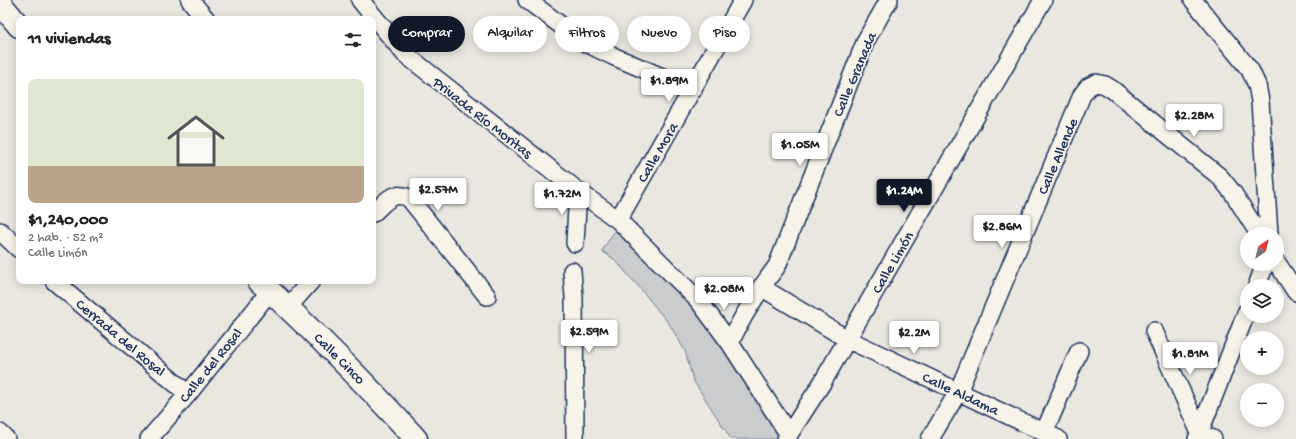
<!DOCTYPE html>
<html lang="es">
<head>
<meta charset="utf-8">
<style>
	body { margin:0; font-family:"Gochi Hand",sans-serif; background:#f2f2f2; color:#222; height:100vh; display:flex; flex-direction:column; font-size:15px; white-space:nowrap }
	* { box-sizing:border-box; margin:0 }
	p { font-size:13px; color:#767676 }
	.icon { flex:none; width:22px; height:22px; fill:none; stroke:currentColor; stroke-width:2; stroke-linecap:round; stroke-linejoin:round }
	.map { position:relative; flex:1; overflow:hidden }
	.details { position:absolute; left:16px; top:16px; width:360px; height:268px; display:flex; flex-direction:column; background:#fff; border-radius:8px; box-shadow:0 2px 10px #0003 }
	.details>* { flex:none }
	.hud { position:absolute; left:388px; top:16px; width:380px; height:36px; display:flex; gap:8px }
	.needle { width:26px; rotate:35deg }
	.fabs { position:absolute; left:1240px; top:227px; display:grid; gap:8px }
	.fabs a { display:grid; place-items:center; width:44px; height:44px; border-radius:50%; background:#fff; box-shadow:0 2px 10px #0003; font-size:20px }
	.price { position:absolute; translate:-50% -34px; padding:0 9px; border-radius:4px; background:#fff; color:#222; font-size:13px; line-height:26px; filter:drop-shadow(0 1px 2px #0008) }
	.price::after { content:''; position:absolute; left:50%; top:24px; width:12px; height:9px; margin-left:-6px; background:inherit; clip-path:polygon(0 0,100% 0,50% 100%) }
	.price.current { background:#111827; color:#fff }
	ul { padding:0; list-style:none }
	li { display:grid; align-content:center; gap:8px; height:212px; padding:0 12px }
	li+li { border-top:1px solid #e0e0e0 }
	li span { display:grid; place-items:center; height:124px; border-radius:8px; color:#555 }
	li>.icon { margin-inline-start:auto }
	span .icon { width:72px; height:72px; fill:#fffc; stroke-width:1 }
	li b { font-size:17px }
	h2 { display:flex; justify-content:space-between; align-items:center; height:48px; padding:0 12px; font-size:17px }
	.tag { padding:0 14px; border-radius:18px; background:#fff; box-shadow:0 2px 10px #0003; font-size:14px; line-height:36px }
	.tag.current { background:#111827; color:#fff }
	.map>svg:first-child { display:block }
</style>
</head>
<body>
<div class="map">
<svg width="1296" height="439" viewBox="0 0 1296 439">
	<rect width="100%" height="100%" fill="#eae7e0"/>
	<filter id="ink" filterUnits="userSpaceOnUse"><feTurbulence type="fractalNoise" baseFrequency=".025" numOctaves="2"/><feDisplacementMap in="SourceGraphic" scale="8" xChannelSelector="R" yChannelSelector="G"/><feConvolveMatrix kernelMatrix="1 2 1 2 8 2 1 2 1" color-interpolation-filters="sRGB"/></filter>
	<g filter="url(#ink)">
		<path fill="#cbcccd" stroke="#737e96" d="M 617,227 L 697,303 L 783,439 L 731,439 L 693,380 L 685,351 L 670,325 L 639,287 L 614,259 L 602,251 Z"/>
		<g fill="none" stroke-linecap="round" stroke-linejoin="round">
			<defs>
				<path id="street" d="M 190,0 L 206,19
					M 360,0 L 405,54 L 578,191 L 618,220 L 699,301 L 730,343 L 789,435
					M 527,0 L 582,41 L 615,57 L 693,90
					M 1193,0 L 1250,70 L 1257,85 L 1260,101 L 1269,234
					M 373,213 C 385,203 392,190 409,198 L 487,296
					M 618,220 L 743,0
					M 0,231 L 19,249
					M 575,243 L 578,191
					M 1277,263 L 1296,292
					M 572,271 L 574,297 L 575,439
					M 54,281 L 188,394
					M 1257,286 L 1265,264
					M 761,287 L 847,339 L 1058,439
					M 288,307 L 311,281
					M 1154,331 L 1200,433 L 1213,439
					M 730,343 C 742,316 759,290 777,266 L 866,40 L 889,0
					M 0,433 L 6,439
					M 1044,433 L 1079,351
					M 149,439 L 188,394 L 270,291
					M 786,439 L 822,383 L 1043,0
					M 930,439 L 958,392 L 1082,95 L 1088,87 L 1096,83 L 1105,85 L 1113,90 L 1220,177 L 1233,193 L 1259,234
					M 1197,439 L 1247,311"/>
				<path id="secondary" d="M 0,3 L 19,26
					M 259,281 C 314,331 366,384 416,439"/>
			</defs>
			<use href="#street" stroke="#1b2f5e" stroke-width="20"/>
			<use href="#secondary" stroke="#1b2f5e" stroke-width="25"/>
			<use href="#street" stroke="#f7f3e8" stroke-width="17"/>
			<use href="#secondary" stroke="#f7f3e8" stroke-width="22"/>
		</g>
	</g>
	<g text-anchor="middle" stroke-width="3.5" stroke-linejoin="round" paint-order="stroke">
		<g font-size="15" fill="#1b2f5e" stroke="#f7f3e8">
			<text transform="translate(854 74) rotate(-67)" y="5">Calle Granada</text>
			<text transform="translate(483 117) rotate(38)" y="5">Privada Río Moritas</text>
			<text transform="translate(657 152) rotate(-60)" y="5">Calle Mora</text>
			<text transform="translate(1057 156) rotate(-67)" y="5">Calle Allende</text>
			<text transform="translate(892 262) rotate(-60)" y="5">Calle Limón</text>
			<text transform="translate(121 337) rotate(40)" y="5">Cerrada del Rosal</text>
			<text transform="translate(340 358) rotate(45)" y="5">Calle Cinco</text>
			<text transform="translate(210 365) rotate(-51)" y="5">Calle del Rosal</text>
			<text transform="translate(961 393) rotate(25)" y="5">Calle Aldama</text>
		</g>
	</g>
</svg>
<div class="fabs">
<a><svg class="needle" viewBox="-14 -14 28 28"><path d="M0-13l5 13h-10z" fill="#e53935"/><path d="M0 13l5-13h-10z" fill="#767676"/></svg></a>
<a><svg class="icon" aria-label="layers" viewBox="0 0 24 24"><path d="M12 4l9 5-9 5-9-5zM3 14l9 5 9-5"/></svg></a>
<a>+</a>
<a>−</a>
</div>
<b class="price" style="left:669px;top:103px">$1.89M</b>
<b class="price" style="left:1194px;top:138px">$2.28M</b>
<b class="price" style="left:800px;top:167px">$1.05M</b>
<b class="price" style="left:438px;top:212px">$2.57M</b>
<b class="price current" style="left:904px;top:213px">$1.24M</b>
<b class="price" style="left:562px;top:216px">$1.72M</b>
<b class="price" style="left:1002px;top:249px">$2.86M</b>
<b class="price" style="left:724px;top:311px">$2.08M</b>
<b class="price" style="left:589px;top:354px">$2.59M</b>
<b class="price" style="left:914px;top:355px">$2.2M</b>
<b class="price" style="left:1190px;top:376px">$1.81M</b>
<div class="hud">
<a class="tag current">Comprar</a>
<a class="tag">Alquilar</a>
<a class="tag">Filtros</a>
<a class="tag">Nuevo</a>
<a class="tag">Piso</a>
</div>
<section class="details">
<h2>11 viviendas<svg class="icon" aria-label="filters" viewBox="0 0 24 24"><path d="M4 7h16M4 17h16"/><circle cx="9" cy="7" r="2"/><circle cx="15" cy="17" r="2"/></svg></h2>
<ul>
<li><span style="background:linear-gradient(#dfe7d0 70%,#b9a48a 0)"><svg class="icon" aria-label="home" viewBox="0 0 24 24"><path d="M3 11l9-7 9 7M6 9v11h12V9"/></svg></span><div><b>$1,240,000</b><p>2 hab. · 52 m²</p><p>Calle Limón</p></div></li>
</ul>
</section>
</div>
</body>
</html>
